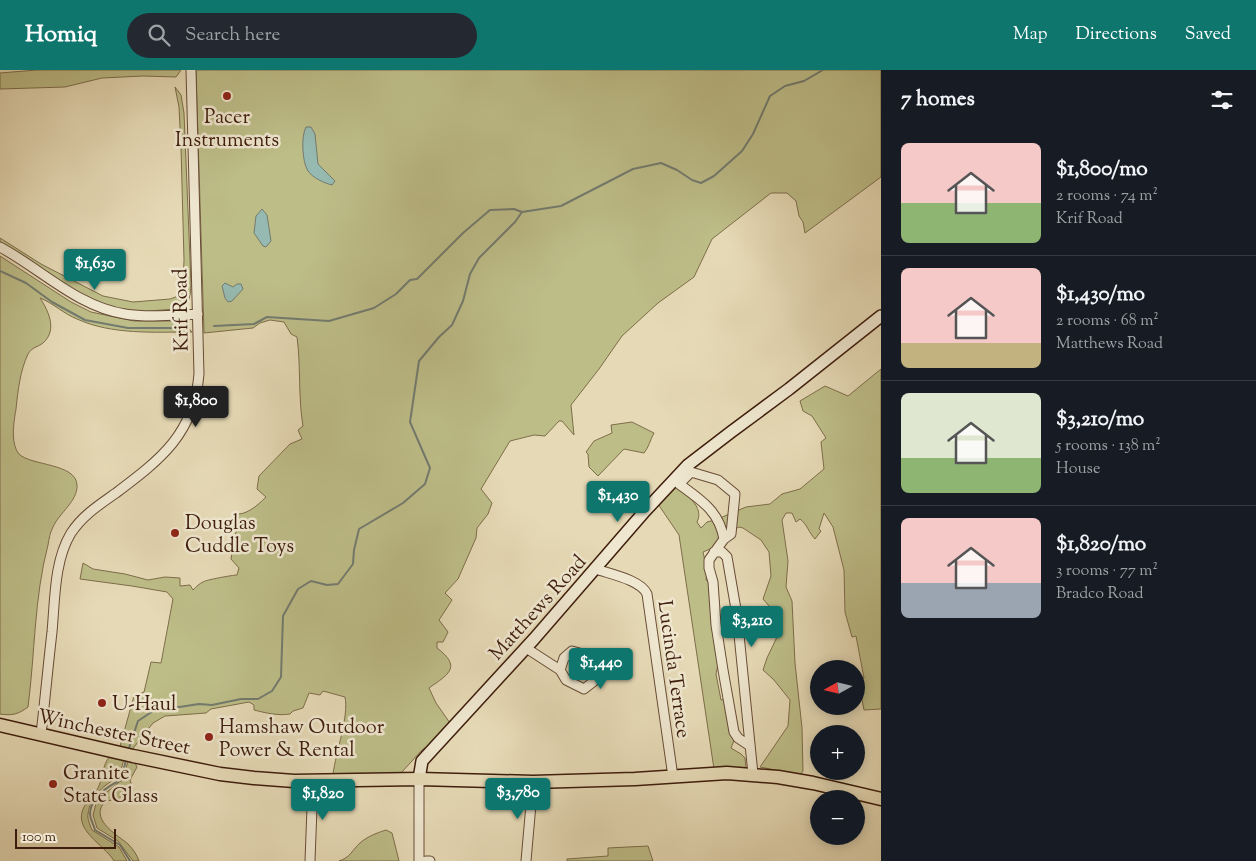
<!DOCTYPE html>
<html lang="en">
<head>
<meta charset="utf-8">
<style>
	body { margin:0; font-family:"Sorts Mill Goudy",serif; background:#242831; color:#f1f3f6; height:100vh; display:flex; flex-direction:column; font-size:19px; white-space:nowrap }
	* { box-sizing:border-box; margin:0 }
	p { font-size:16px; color:#9ea1a6 }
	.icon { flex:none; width:28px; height:28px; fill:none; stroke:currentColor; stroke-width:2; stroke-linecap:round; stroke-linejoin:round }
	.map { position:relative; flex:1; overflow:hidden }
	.side { display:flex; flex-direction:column; background:#171b24; width:375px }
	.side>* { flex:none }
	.needle { width:32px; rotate:262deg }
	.fabs { position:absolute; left:810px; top:590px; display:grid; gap:10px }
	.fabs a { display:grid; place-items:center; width:55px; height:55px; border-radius:50%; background:#171b24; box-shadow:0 2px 12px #0003; font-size:25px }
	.scale { position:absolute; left:15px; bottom:12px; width:101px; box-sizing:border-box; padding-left:5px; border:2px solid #3e1d0c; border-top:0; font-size:14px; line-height:18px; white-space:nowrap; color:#3e1d0c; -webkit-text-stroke:4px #efe7d0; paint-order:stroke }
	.price { position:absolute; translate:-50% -42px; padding:0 11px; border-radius:5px; background:#0f766e; color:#fff; font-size:16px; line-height:32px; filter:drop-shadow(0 1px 2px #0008) }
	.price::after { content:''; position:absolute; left:50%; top:30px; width:15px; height:11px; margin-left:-8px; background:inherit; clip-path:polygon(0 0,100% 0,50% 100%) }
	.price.selected { background:#222; color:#fff }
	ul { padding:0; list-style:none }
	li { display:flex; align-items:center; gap:15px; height:125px; padding:0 20px }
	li+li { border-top:1px solid #363941 }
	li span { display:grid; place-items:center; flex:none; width:140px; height:100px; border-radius:8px; color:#555 }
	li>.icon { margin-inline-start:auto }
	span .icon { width:60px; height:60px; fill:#fffc; stroke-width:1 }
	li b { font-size:21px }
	h2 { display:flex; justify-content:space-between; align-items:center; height:60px; padding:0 20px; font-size:21px }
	header { display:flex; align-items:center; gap:30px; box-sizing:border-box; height:70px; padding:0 25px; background:#0f766e; color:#fff }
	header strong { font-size:24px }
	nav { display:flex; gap:28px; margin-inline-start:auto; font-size:18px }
	.search { width:350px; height:45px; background:#242831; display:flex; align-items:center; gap:12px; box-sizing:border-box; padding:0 18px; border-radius:28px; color:#9ea1a6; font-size:19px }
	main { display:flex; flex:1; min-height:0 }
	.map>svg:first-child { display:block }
</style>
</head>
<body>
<header>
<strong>Homiq</strong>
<div class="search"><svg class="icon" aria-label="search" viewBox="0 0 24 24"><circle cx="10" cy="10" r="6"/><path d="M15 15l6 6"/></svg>Search here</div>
<nav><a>Map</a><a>Directions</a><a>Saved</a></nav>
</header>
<main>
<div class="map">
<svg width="881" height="791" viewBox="0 0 881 791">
	<rect width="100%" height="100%" fill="#e6dab6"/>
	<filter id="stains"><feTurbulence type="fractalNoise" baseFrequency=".004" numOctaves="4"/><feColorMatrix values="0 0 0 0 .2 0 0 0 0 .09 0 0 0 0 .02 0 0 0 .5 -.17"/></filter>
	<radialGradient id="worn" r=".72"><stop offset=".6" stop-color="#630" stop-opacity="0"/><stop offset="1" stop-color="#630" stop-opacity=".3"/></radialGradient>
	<path fill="#bdbd88" stroke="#7e6d4a" d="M 37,0 L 181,0 L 176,7 L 143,6 L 102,8 L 65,17 L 0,19 L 0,3 Z
		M 196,0 L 881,0 L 881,107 L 805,163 L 803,152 L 799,146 L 796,131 L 787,123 L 771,123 L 712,169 L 694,207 L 658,233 L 622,266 L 599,299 L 571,335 L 574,365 L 562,351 L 559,351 L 545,366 L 534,365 L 510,371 L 481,419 L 492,433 L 488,444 L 477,458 L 476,468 L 458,509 L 445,523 L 452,530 L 439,550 L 448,562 L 443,572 L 437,572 L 437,578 C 462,597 449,604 429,618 L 436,633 L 450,653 L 440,667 L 422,680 L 401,703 L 391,705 L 333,704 C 336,682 349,646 345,627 L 323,621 L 320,625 L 309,623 L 303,638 L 293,641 L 290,644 C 278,646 266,643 254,640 L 254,635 L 249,632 L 211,639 L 206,643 L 165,646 L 153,653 L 131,681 L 119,680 L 134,626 L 144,622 L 151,592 L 161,593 L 173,529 L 167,522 L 132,516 L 80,509 L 83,493 L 93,499 L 125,504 L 148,510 L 165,507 L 180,508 L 180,516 L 190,515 L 193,520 C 196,517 200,513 203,512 C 205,510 233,505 237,505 L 239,498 L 231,489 L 235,464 L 238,459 L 233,444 C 246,446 257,436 266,427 L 257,419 L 259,406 L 290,374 L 302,369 L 298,360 L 303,356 C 298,327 301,296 297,267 L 291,264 L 284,252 L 270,250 L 260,253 L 253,258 L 204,263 Z
		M 175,17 L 181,25 L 184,43 L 191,214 C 190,238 185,238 163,240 C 156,240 148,242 140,242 C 90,240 41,201 0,176 L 0,168 L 41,194 L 103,226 L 133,232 L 170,229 L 181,225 L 183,216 L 184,190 L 181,77 L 179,37 Z
		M 0,186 L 71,232 L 91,242 L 134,251 L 182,251 L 192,262 C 154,262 112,265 77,249 C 64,244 53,233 40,228 C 48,240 58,260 43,273 C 38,277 32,277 28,284 C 20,301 18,320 16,339 C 14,351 10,373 19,384 C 31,396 76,393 77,415 C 78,431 59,443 53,457 C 50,462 49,469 48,475 C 34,528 35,584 28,637 C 19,644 12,646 0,644 Z
		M 881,299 L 881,639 L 864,640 L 858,609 L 864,608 L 856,566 L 852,567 L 845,542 L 844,500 L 833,457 L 824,443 L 819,459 L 821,461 L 815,469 C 809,463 807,454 800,449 L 796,452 L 792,443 L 786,443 L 782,450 L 788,491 L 786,517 L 792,531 L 795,593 L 802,658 L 803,701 L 800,705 L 760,697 L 788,656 L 790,630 L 774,610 L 763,600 L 767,588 L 777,567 L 776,544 L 763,529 L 771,506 L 769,482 L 761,470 L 743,458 L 739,457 L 726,463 L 720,448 L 746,437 L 770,434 L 782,424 L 800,419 L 824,399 L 821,372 L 826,368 L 812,346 L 803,341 L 800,331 L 825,316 L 848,326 Z
		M 632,352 L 654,363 C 650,370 649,377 644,383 L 624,379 L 598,406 L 589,397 L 588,384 L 586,382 L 594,371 L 612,363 L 611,355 Z
		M 674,415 C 685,423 705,437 697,452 L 701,458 L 707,452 L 715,450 L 720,466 L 715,477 L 703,482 L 707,500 L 706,510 L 710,513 L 719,590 L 716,604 L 721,630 L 725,629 L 735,668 L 731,678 L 741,684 L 745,688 L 746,698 L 714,699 L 679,465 L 658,434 Z
		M 110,686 L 124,689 L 119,707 C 105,714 90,726 88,744 C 87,748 90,755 92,760 L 119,777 L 127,791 L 114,791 C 104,774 72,760 84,737 C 88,730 94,725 98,718 C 103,708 102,695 110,686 Z
		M 128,691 L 135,693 L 137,697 L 130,710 L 133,719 L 128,724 L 124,724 C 122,725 120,728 118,729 C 113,731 107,729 103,734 C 91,751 119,766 128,774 C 133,779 137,785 139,791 L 133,791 L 118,771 L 97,758 L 93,745 L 97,730 L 123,709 Z
		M 386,760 L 392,763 L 399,791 L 339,791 C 350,788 353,779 360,773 C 368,766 377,763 386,760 Z
		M 648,776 L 653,791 L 567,791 L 567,789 L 608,786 L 608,778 Z"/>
	<path fill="#96bab1" stroke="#737b6f" d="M 306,57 L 311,57 L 315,64 L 318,94 L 335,111 L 332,115 C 324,113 313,108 308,101 C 302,92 301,66 306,57 Z
		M 262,139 L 267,145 L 271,171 L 266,177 L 263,176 L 254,163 L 256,146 Z
		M 225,213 L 233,217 L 237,214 L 241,214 L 243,219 L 232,231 L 228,232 L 225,228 L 222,216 Z"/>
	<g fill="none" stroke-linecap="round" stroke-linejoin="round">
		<path stroke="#737b6f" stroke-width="2" d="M 0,201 L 26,213 L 52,232 L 85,250 L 128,258 L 182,258
			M 214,256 L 254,254 L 267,247 L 329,251 L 374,238 L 396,224 L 410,210 L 417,209 L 463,163 L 490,140 L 514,139 L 522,142
			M 128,681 L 138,651 L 153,641 L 199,634 L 212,635 L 241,629 L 258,629 L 272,621 L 281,607 L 283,546 L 298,519 L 311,511 L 327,515 L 338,514 L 353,494 L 354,480 L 359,459 L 403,433 L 425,414 L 430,398 L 410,352 L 419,291 L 439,267 L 452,255 L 463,231 L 470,204 L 479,188 L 515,152 L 522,142 L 561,136 L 633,99 L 661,93 L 677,100 L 692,110 L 701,113 L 714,106 L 742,81 L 753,64 L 770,26 L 785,16 L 804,11 L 823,0
			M 126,690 L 121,710 C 108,716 90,728 90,744 C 90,749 94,755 95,760 L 120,775 L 130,791"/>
		<defs>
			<path id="street" d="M 0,177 C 41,199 78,237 125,244 C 149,248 174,245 198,244
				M 691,402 L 718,410 L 735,424 L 731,464 L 724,469 C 719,441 701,430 679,414 Z
				M 724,469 L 709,490 L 709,498 L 713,512 L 716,555 L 723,600 L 734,662 L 738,668 L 750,676
				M 714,482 L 722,482 L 727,487 L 737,545 L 753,704
				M 596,499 C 610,504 641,510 647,524 L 673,707
				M 526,578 L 560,600
				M 572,581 L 583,584 L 591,601 L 593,612 L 584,619 L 566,610 L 560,600 L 564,588 Z
				M 41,664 C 45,630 48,596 52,562 C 55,530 54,491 71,463 C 83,445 99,435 116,423 C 161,389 194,364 199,304 L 191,0
				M 310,791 L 313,711
				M 419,791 L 419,709
				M 426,791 L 430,791
				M 526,791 L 533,712"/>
			<path id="secondary" d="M 419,709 L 422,691 L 534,569 L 645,441 L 688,395 L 731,362 L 789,319 L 881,246"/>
			<path id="primary" d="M 0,655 L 133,686 L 220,704 L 254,708 L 294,711 L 419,709 L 533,712 L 635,709 L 727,703 L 778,707 L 813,713 L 881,729"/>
		</defs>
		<use href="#street" stroke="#684c36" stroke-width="11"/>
		<use href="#secondary" stroke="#3e1d0c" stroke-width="14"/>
		<use href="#primary" stroke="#3e1d0c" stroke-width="15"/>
		<use href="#street" stroke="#efe7d0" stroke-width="9"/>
		<use href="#secondary" stroke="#efe7d0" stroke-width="11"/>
		<use href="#primary" stroke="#e6dab6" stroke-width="12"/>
	</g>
	<g fill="#8f2418" stroke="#efe7d0" stroke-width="2">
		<circle cx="227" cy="26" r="5"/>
		<circle cx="175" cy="463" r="5"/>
		<circle cx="102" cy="633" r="5"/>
		<circle cx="209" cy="667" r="5"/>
		<circle cx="53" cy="714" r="5"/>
	</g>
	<g text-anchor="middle" stroke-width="5" stroke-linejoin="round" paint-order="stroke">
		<g font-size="20" fill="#3e1d0c" stroke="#efe7d0" text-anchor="start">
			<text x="227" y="53" text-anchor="middle">Pacer<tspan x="227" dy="23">Instruments</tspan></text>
			<text x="185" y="459">Douglas<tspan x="185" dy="23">Cuddle Toys</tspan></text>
			<text x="112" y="640">U-Haul</text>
			<text x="219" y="663">Hamshaw Outdoor<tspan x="219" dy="23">Power &amp; Rental</tspan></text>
			<text x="63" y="709">Granite<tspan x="63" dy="23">State Glass</tspan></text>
		</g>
		<g font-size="20" fill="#3e1d0c" stroke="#efe7d0">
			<text transform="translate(180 240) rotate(-91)" y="7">Krif Road</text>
			<text transform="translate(537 537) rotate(-48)" y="7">Matthews Road</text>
			<text transform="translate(675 599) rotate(82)" y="7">Lucinda Terrace</text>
			<text transform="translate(114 661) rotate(12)" y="7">Winchester Street</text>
		</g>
	</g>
	<rect width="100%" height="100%" filter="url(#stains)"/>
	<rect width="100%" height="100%" fill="url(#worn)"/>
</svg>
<div class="fabs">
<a><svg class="needle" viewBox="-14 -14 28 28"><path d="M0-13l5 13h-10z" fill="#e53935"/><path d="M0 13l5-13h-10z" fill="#9ea1a6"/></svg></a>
<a>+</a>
<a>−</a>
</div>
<div class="scale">100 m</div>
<b class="price" style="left:95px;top:221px">$1,630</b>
<b class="price selected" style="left:196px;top:358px">$1,800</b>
<b class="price" style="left:618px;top:453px">$1,430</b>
<b class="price" style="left:752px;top:578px">$3,210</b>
<b class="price" style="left:601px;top:620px">$1,440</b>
<b class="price" style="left:518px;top:750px">$3,780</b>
<b class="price" style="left:323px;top:751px">$1,820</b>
</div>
<section class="side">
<h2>7 homes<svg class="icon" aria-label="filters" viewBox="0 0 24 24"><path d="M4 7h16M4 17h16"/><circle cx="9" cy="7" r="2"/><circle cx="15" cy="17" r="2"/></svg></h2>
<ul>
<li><span style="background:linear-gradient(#f6c9c9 60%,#8fb573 0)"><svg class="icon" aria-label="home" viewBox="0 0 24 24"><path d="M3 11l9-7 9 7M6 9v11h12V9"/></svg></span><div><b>$1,800/mo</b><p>2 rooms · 74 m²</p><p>Krif Road</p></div></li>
<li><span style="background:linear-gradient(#f6c9c9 75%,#c2b280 0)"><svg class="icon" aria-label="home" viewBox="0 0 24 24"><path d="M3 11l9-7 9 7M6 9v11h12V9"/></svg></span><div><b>$1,430/mo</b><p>2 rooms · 68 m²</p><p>Matthews Road</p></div></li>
<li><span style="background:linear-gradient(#dfe7d0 65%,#8fb573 0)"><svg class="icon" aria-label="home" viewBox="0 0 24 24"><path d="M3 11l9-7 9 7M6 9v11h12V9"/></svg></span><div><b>$3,210/mo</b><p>5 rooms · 138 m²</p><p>House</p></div></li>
<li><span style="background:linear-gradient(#f6c9c9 65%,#9aa5b1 0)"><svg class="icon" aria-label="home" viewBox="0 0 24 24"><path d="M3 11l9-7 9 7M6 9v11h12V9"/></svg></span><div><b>$1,820/mo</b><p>3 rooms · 77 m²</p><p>Bradco Road</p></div></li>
</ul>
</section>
</main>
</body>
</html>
